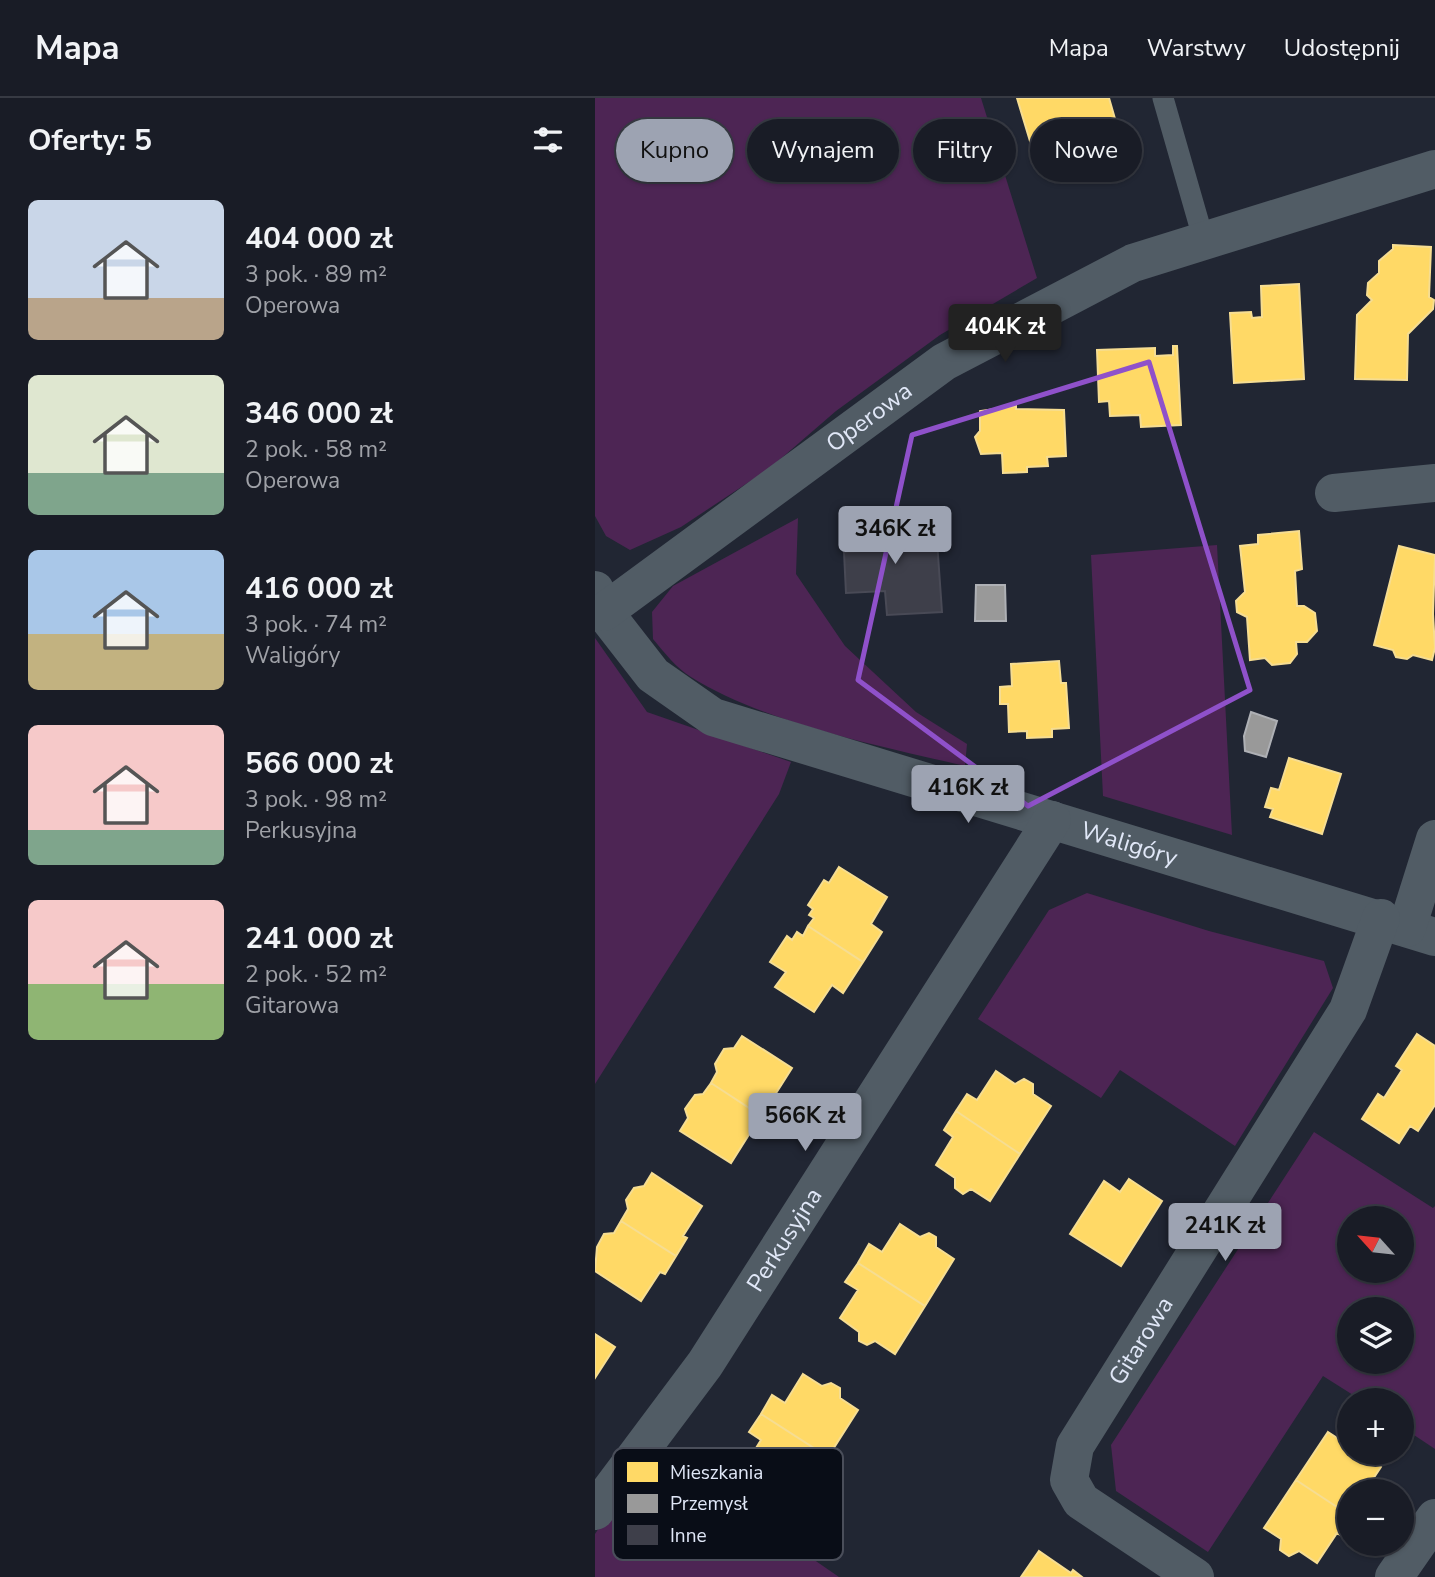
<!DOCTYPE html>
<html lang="pl">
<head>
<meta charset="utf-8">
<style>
	body { margin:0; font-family:"Nunito Sans",sans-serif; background:#22252e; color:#f1f3f6; height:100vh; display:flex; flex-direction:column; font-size:26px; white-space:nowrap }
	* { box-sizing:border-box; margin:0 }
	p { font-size:23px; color:#9fa1a7 }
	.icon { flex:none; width:38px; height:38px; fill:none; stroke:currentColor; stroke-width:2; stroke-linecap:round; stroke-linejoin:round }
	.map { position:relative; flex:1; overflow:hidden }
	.panel { display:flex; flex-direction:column; background:#191c26; width:595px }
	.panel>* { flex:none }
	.guide { position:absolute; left:21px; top:21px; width:665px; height:63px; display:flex; gap:14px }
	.needle { width:46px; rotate:297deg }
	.tools { position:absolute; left:742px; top:1108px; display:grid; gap:14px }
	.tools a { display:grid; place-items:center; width:77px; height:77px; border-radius:50%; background:#191c26; box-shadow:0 2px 5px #0004,0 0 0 2px #373a43; font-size:35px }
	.price { position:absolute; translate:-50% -60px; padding:0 16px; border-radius:7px; background:#9da3b2; color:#111; font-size:23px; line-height:46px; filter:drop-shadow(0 2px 4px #0008) }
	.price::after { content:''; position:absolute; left:50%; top:42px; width:21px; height:16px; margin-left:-10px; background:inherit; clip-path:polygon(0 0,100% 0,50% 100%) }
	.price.active { background:#222; color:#fff }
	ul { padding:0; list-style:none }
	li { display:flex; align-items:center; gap:21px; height:175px; padding:0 28px }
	li span { display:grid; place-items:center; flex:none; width:196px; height:140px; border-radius:10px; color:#555 }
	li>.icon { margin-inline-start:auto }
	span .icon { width:84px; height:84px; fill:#fffc; stroke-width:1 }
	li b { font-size:30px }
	h2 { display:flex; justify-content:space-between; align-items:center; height:84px; padding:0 28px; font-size:30px }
	.pill { padding:0 24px; border-radius:32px; background:#191c26; box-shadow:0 2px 5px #0004,0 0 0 2px #373a43; font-size:24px; line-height:63px }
	.pill.active { background:#9da3b2; color:#111 }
	header { display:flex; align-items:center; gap:42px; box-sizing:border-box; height:98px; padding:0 35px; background:#191c26; border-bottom:2px solid #373a43 }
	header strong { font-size:33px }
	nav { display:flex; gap:38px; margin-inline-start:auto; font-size:24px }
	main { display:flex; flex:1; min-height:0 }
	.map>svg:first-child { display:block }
</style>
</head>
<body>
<header>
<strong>Mapa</strong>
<nav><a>Mapa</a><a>Warstwy</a><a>Udostępnij</a></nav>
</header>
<main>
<section class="panel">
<h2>Oferty: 5<svg class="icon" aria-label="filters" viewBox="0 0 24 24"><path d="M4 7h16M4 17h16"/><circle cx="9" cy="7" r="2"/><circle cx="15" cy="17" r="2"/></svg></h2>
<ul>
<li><span style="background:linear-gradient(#c9d6e8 70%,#b9a48a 0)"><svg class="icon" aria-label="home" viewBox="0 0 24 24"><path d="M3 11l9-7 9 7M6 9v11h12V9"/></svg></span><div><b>404 000 zł</b><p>3 pok. · 89 m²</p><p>Operowa</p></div></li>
<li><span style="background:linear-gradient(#dfe7d0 70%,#7fa58c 0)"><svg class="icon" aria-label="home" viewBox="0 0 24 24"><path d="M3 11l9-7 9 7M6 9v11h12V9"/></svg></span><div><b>346 000 zł</b><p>2 pok. · 58 m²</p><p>Operowa</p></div></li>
<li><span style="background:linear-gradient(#a9c7e8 60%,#c2b280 0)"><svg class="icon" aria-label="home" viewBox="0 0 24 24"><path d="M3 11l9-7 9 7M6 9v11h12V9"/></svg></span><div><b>416 000 zł</b><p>3 pok. · 74 m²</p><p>Waligóry</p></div></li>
<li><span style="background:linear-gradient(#f6c9c9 75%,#7fa58c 0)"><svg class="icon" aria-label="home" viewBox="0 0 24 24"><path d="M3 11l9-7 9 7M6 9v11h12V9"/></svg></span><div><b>566 000 zł</b><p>3 pok. · 98 m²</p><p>Perkusyjna</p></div></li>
<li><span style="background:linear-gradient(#f6c9c9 60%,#8fb573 0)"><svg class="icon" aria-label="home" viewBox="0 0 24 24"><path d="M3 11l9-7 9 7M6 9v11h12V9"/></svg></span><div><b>241 000 zł</b><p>2 pok. · 52 m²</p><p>Gitarowa</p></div></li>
</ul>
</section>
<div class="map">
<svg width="840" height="1479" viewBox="0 0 840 1479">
	<rect width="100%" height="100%" fill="#212633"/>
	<path fill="#4d2554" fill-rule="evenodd" d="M 0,0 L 386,0 L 442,180 L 345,237 L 241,313 L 175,370 L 86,429 L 35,452 L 11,438 L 0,418 Z
		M 203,420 L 201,476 L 250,548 L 321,614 L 372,646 L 370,668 C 284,648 170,625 96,579 C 81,570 69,554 58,541 L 57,514 L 78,488 Z
		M 622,447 L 637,737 L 508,698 L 496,457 Z
		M 0,540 L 52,614 L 196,664 L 184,696 L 0,986 Z
		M 492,795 L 614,833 L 729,863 L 738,890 L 640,1048 L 525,972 L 506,1000 L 383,921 L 454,812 Z
		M 719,1034 L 838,1110 L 840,1108 L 840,1351 L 807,1329 L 807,1302 L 766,1302 L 728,1278 L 613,1454 L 521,1393 L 516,1347 ZM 754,1120 L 807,1120 L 807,1172 L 754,1172 ZM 754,1211 L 807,1211 L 807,1264 L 754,1264 Z
		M 57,1350 L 244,1479 L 0,1479 L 0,1436 Z"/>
	<path fill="#ffd966" stroke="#f6dd92" stroke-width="2" d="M 422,0 L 514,0 L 525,38 L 441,63 Z
		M 798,147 L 836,149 L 834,199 L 839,202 L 838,211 L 813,236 L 812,282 L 760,281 L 762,217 L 777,202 L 772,197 L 773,185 L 784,175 L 784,163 L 798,151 Z
		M 704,186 L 709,281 L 639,285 L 635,215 L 656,214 L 657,220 L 667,219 L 666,188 Z
		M 578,248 L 582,248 L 586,327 L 546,329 L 545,317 L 515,318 L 514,303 L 504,304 L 502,252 L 560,250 L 560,258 L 578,257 Z
		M 421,308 L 421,311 L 469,312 L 471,358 L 452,359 L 453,368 L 432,369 L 432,374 L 408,375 L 407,355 L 386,356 L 380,339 L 385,333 L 385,313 Z
		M 704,433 L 707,471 L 700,473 L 702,508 L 709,508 L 720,515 L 722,533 L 712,544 L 701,544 L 702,556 L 695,565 L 677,567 L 670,560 L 655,562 L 652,519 L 642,514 L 641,503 L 650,494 L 645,448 L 663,446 L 663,437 Z
		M 804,448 L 840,457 L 838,516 L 840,550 L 837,562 L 818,557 L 812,561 L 801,559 L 798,552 L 779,547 Z
		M 464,563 L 466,585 L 471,585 L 474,630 L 457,631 L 457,639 L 432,640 L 432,633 L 414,634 L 413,606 L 405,606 L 405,589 L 417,588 L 416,566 Z
		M 694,660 L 746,676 L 727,736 L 675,719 L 678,711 L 670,709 L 676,690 L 684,692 Z
		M 244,769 L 292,799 L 276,826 L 287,834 L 268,864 L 213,828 L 219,820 L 214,817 L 218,811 L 213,807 L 229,782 L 234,785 Z
		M 213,828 L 268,864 L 248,895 L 237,887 L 219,914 L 180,889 L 191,874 L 175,864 L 192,838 L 197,842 L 202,834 L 208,838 Z
		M 822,936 L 840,948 L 840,1007 L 823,1033 L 815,1028 L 804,1045 L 767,1021 L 783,996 L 789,1000 L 807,972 L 801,968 Z
		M 147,938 L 197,970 L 178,1000 L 182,1003 L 171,1021 L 116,985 L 122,974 L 120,966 L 129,951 L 139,950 Z
		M 401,973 L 420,986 L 429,981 L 438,986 L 438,996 L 456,1008 L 425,1056 L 361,1013 L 372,996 L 382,1002 Z
		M 116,985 L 171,1021 L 160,1038 L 155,1035 L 136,1065 L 85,1033 L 93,1020 L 90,1011 L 100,997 L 108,996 Z
		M 361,1013 L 425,1056 L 395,1103 L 376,1091 L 368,1096 L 360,1090 L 360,1080 L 341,1067 L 358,1039 L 349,1032 Z
		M 57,1075 L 107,1108 L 88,1138 L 92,1140 L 81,1158 L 26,1123 L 33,1111 L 31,1102 L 39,1090 L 49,1088 Z
		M 534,1081 L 567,1103 L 526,1168 L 475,1136 L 509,1083 L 525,1094 Z
		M 26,1123 L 81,1158 L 70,1176 L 65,1174 L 46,1203 L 0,1173 L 2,1149 L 9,1136 L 19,1135 Z
		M 305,1126 L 325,1139 L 334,1135 L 341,1139 L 341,1149 L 359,1161 L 330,1208 L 263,1165 L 274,1146 L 287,1154 Z
		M 263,1165 L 330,1208 L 300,1256 L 280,1243 L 272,1247 L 264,1243 L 264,1234 L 245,1220 L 263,1192 L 250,1184 Z
		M 0,1236 L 20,1249 L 0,1280 Z
		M 208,1276 L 227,1288 L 236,1285 L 245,1290 L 245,1300 L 263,1312 L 233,1359 L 166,1316 L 177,1297 L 190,1305 Z
		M 166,1316 L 233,1359 L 202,1407 L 184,1395 L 174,1398 L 165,1393 L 166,1383 L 148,1371 L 166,1342 L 154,1334 Z
		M 733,1334 L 750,1345 L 754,1343 L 754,1354 L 769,1354 L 786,1369 L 770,1393 L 754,1393 L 754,1417 L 701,1382 Z
		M 701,1382 L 754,1417 L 751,1441 L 742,1435 L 722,1465 L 704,1453 L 694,1458 L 685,1452 L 686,1441 L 669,1430 Z
		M 444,1453 L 476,1475 L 478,1472 L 487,1479 L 426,1479 Z"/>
	<path fill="#999" stroke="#aeb0b5" stroke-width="2" d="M 381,487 L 410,487 L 411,523 L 380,523 Z
		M 656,614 L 682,623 L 671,659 L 650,653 L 649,638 Z"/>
	<path fill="#3e3f4a" stroke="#494a56" stroke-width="2" d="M 310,412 L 312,445 L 342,443 L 347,514 L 292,517 L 290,493 L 251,495 L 249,454 L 268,453 L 266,415 Z"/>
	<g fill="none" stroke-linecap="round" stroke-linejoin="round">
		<path stroke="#515c65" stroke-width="21" d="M 568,0 L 609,143"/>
		<g stroke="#515c65" stroke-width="38">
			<path d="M 739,395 L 840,385"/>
			<path id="s1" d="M 0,492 L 9,514 L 58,577 L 118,619 L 840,839"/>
			<path id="s2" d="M 9,514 L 349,264 L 538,165 L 840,71"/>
			<path d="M 812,830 L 840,741"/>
			<path id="s3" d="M 0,1413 L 110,1266 L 457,722"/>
			<path id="s4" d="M 600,1479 L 486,1403 L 474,1382 L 480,1348 L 753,912 L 786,820"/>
			<path d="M 799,1479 L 840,1420"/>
		</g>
	</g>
	<path fill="none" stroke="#8f51ca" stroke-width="5" stroke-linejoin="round" d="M 554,264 L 655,592 L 433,708 L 263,582 L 317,337 Z"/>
	<g text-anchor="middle" stroke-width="7" stroke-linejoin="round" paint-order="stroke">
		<g font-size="24" fill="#e0e7f7" stroke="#090d17">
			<text dy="8" stroke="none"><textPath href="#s2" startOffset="329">Operowa</textPath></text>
			<text dy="8" stroke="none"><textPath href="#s1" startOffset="612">Waligóry</textPath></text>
			<text dy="8" stroke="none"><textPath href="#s3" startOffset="331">Perkusyjna</textPath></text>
			<text dy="8" stroke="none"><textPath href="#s4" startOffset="320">Gitarowa</textPath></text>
		</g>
	</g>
	<rect x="18" y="1350" width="230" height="112" rx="10" fill="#090d17" stroke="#4a4e5a" stroke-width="2"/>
	<rect x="32" y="1364" width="31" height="20" fill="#ffd966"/>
	<rect x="32" y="1396" width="31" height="19" fill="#999"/>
	<rect x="32" y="1427" width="31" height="20" fill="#3e3f4a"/>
	<g font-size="19" fill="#e0e7f7">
		<text x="75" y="1381">Mieszkania</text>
		<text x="75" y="1412">Przemysł</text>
		<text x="75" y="1444">Inne</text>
	</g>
</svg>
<div class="tools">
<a><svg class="needle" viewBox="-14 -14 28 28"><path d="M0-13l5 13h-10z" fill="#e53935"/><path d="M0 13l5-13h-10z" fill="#9fa1a7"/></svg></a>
<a><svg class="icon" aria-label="layers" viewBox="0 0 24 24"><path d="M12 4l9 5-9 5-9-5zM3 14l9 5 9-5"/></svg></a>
<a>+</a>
<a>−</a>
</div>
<b class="price active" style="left:410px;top:266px">404K zł</b>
<b class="price" style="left:300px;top:468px">346K zł</b>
<b class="price" style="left:373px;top:727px">416K zł</b>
<b class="price" style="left:210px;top:1055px">566K zł</b>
<b class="price" style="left:630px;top:1165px">241K zł</b>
<div class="guide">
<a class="pill active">Kupno</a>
<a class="pill">Wynajem</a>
<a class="pill">Filtry</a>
<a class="pill">Nowe</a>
</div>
</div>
</main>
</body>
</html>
